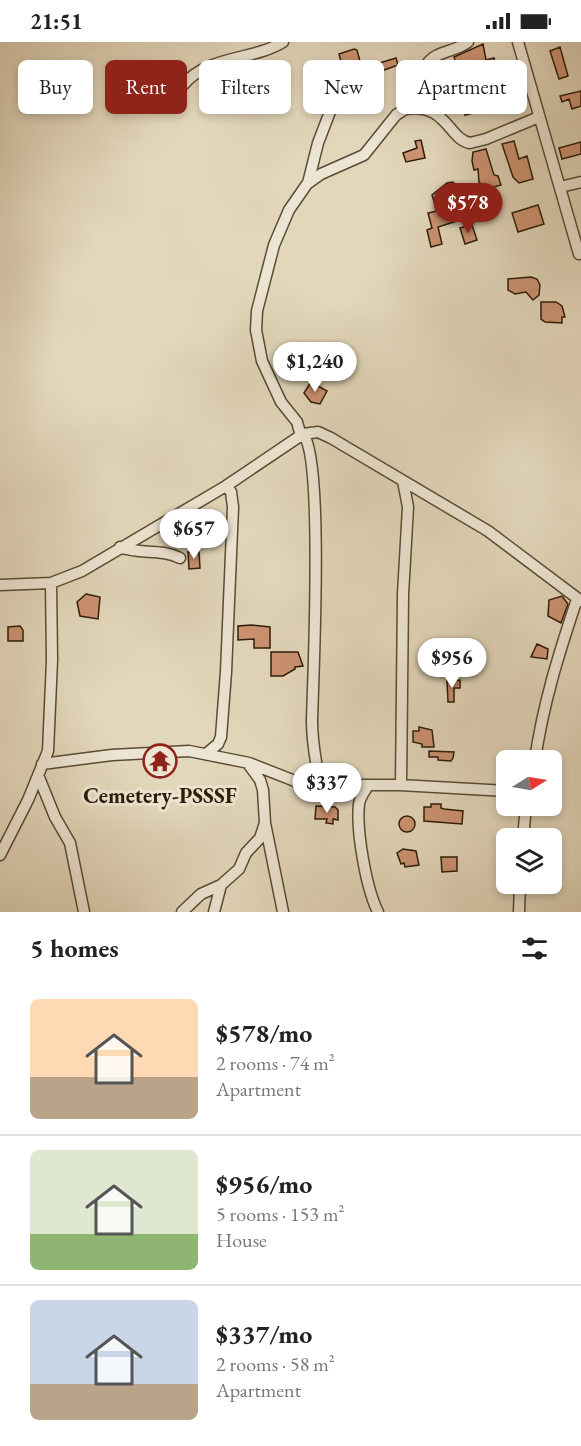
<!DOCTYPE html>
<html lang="en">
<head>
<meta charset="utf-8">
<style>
	body { margin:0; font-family:"EB Garamond",serif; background:#f2f2f2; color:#222; height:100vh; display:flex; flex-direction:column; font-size:22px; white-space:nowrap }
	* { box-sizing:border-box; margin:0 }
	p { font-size:20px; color:#767676 }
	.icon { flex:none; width:33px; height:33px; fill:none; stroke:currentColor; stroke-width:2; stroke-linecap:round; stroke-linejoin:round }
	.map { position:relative; height:870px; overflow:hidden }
	.details { display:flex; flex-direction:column; background:#fff; flex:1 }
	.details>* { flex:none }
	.banner { position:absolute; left:18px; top:18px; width:546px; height:54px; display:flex; gap:12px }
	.needle { width:39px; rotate:79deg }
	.buttons { position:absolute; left:496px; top:708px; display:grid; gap:12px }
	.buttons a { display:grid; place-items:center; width:66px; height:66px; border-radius:9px; background:#fff; box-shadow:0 3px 9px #0003; font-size:30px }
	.price { position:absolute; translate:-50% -51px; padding:0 14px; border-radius:21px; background:#fff; color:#222; font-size:20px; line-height:39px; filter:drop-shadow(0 2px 3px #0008) }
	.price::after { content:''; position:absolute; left:50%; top:36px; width:18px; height:14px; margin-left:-9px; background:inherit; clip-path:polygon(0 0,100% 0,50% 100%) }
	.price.selected { background:#8f2418; color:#fff }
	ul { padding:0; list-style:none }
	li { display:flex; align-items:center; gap:18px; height:150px; padding:0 30px }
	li+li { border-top:2px solid #e0e0e0 }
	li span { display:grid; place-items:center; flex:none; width:168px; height:120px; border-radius:9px; color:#555 }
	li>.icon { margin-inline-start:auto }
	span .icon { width:72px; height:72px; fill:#fffc; stroke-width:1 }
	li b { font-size:26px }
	h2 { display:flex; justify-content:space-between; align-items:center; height:72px; padding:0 30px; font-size:26px }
	.chip { padding:0 21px; border-radius:9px; background:#fff; box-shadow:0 3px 9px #0003; font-size:21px; line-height:54px }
	.chip.selected { background:#8f2418; color:#fff }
	.status { display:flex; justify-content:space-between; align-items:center; height:42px; padding:0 30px; background:#fff; direction:ltr }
	.status svg { height:16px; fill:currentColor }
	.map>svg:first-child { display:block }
</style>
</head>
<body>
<div class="status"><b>21:51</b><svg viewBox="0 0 49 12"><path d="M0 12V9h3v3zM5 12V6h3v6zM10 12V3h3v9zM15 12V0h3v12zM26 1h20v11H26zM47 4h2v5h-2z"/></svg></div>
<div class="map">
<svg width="581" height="870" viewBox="0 0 581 870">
	<rect width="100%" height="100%" fill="#e3d7bb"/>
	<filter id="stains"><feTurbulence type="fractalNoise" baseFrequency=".00333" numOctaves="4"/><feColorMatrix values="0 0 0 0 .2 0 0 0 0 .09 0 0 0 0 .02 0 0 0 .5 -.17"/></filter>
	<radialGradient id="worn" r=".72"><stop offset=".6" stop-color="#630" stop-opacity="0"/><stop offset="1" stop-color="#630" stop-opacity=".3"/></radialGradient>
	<path fill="#cd9372" stroke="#2c1c07" stroke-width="1.5" d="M 483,2 L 486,18 L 494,16 L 496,23 L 491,24 L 491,39 L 471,43 L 468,29 L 459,31 L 454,15 Z
		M 560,5 L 568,34 L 559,37 L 550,9 Z
		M 354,7 L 357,8 L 360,19 L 357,20 L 356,32 L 362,30 L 363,33 L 368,32 L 373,48 L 357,53 L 351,40 L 339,44 L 337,38 L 355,32 L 349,21 L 342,23 L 339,12 Z
		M 396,16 L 398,23 L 376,31 L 373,23 Z
		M 320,28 L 325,40 L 308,46 L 306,39 L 316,35 L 314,30 Z
		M 505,39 L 507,46 L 515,44 L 516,50 L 508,52 L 511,64 L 505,66 L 502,53 L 493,56 L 492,50 L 501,48 L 499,40 Z
		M 249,43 L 252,57 L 236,59 L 234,46 Z
		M 581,49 L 581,64 L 572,67 L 569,57 L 562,60 L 560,54 Z
		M 474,54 L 478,70 L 465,73 L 461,57 Z
		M 421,98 L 425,116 L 406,120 L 403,111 L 417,106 L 415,99 Z
		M 514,99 L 519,117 L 527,114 L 533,137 L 519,141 L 513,135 L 502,102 Z
		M 581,100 L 581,112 L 562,117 L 559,106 Z
		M 486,107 L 494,133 L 498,134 L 501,143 L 487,147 L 479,140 L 478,127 L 474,128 L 472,119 L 473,110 Z
		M 453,140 L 457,144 L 459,158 L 451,160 L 457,179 L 438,185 L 442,202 L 431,205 L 427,188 L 432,186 L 428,171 L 437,169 L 432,153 L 447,141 Z
		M 538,163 L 544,182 L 518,190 L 512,171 Z
		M 472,183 L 477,198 L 465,202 L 460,186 Z
		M 531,235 L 537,237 L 540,243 L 539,253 L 533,258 L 526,250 L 515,252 L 508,248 L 508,237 Z
		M 541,260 L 556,260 L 562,264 L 565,275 L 562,275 L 562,281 L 545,280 L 541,277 Z
		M 311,340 L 327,349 L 320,362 L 311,360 L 304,351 Z
		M 188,510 L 199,510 L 200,526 L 189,527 Z
		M 86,552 L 100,555 L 98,577 L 80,574 L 77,560 Z
		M 562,554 L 568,562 L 561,581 L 548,574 L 549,558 Z
		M 251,583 L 270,585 L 270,606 L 254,606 L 254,597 L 238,598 L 238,584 Z
		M 20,584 L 23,588 L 23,599 L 8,599 L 8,585 Z
		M 537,602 L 548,607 L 547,617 L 531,615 Z
		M 271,610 L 298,610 L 303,624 L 295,625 L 295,627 L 283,634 L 271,634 Z
		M 460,638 L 460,646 L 454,646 L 454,660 L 448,660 L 447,639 Z
		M 419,685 L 432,688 L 434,705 L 422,705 L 422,702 L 413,700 L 413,689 L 419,689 Z
		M 429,709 L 454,710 L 453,716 L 451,719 L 438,718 L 438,715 L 429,715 Z
		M 431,762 L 441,762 L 441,766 L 444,767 L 463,769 L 462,782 L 424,779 L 424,765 L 431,765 Z
		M 316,764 L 335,765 L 338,768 L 338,778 L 333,777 L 333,782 L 326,781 L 327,777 L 315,777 Z
		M399 782a8 8 0 1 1 16 0a8 8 0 1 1-16 0Z
		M 403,807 L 416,809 L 419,823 L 405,825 L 404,821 L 401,822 L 397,811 Z
		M 441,815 L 457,815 L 457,829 L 442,830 Z"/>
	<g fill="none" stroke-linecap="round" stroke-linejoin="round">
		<defs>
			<path id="minor" d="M 518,0 L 579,212
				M 183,43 C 208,13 252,19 283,0
				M 405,67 C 427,47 414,37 427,22 C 437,8 456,10 468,0
				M 308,141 L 318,101 L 336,54
				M 560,145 L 581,140
				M 303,392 C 324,415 313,635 312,679 C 312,700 316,722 320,742
				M 301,394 L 297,380 L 281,360 L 262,319 L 256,288 L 257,269 L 274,203 L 289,168 L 307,142 L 321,132 L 364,113 L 396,73 L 405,67 C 447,60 448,97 470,101 L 486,97 L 539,75
				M 120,505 C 140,513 160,506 180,516
				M 0,543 L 51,541 L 82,529 L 226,444 L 303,392 L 318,390 L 331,396 L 488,489 L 581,559
				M 207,711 L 218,702 L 221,695 L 226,630 L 233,465 L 231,450 L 226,444
				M 535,718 C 543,662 559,611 577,557
				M 42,722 L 112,713 L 189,709 L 249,721 L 305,743 L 401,743 L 403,552 L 408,465 L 403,439
				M 249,723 L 260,738 L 263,748 L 265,781 L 283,870
				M 38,733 L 55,775 L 70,801 L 84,870
				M 400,743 L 507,749
				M 368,744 C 364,750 360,755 359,762 C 356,788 366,846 378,870
				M 523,796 L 526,764
				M 0,813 L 28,758 L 48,709 L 52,618 L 51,541
				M 182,870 L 201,852 L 221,843 L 239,827 L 246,811 L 260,796 L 265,781
				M 214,870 L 221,843
				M 519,870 L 520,842"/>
		</defs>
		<use href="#minor" stroke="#5a4b34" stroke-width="13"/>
		<use href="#minor" stroke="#ede5d3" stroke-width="10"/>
	</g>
	<defs>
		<symbol id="temple-ring" viewBox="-11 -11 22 22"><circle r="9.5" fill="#ede5d3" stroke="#8f2418" stroke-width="1.5"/><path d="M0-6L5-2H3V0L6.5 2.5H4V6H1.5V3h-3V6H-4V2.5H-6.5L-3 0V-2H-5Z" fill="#8f2418"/></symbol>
	</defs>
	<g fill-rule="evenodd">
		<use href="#temple-ring" x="141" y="700" width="38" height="38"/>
	</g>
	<g text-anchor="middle" stroke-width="6" stroke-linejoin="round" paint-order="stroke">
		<g font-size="22" font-weight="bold" fill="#2c1c07" stroke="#ede5d3">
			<text x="160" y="761">Cemetery-PSSSF</text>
		</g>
	</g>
	<rect width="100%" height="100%" filter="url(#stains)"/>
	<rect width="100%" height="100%" fill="url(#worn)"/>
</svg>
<div class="buttons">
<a><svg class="needle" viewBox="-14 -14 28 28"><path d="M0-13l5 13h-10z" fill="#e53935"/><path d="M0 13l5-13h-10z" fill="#767676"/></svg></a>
<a><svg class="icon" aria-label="layers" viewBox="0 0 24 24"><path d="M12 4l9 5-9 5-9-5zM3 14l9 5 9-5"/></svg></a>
</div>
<b class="price selected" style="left:468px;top:192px">$578</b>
<b class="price" style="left:315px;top:351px">$1,240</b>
<b class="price" style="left:194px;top:518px">$657</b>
<b class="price" style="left:452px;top:647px">$956</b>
<b class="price" style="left:327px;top:772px">$337</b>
<div class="banner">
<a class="chip">Buy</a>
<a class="chip selected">Rent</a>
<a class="chip">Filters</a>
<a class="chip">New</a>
<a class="chip">Apartment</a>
</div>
</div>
<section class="details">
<h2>5 homes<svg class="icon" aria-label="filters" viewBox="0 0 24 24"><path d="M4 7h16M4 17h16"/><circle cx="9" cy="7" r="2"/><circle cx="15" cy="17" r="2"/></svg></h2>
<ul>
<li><span style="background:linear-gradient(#ffd9b3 65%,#b9a48a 0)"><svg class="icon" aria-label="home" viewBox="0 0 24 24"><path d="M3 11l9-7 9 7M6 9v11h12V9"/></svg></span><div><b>$578/mo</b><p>2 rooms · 74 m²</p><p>Apartment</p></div></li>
<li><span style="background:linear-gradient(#dfe7d0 70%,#8fb573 0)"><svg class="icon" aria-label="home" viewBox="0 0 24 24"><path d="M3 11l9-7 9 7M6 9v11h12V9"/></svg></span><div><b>$956/mo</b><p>5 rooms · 153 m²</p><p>House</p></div></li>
<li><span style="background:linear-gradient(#c9d6e8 70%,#b9a48a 0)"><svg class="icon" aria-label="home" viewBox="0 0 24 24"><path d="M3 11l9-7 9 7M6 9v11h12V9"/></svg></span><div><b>$337/mo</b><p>2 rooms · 58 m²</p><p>Apartment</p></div></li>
</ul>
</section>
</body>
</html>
